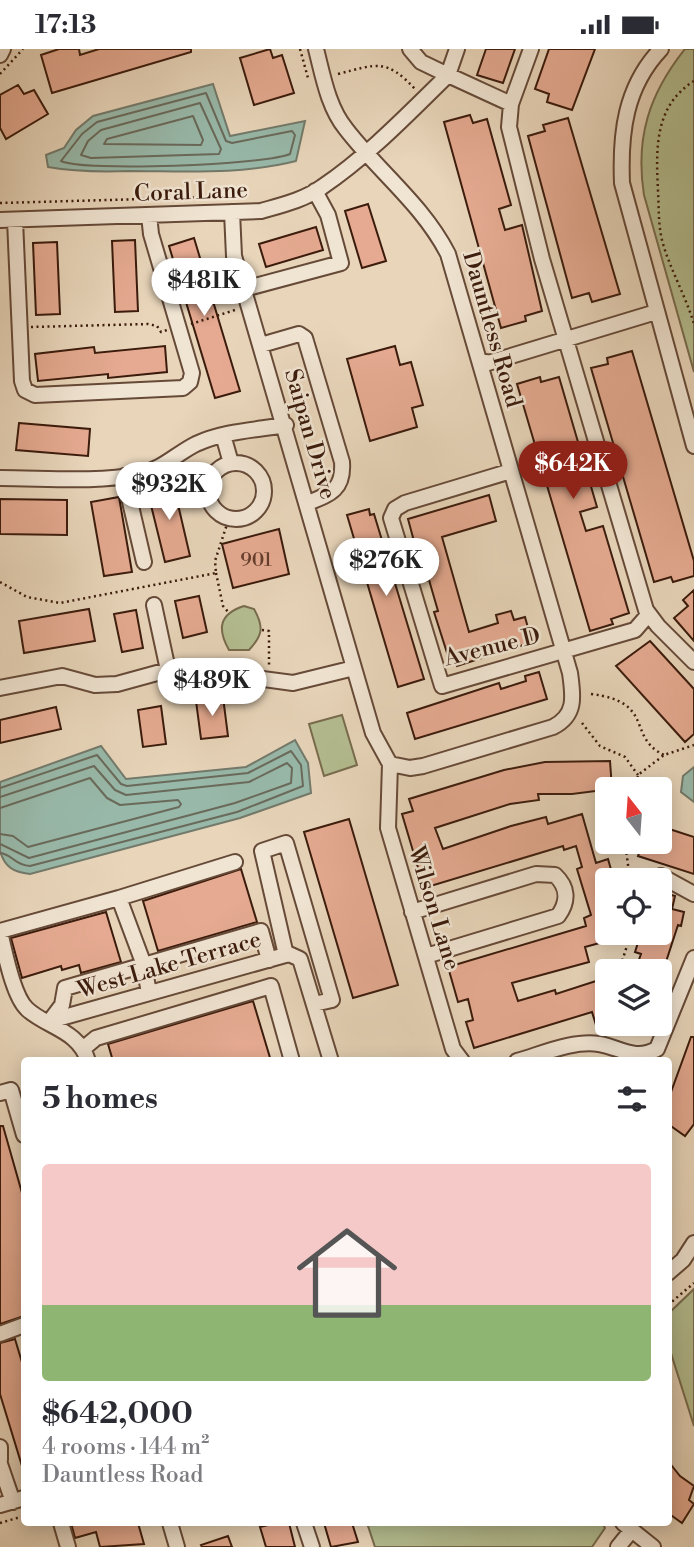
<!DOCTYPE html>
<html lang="en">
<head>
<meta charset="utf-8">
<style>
	body { margin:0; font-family:"Libre Bodoni",serif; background:#f2f2f3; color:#2b2b33; height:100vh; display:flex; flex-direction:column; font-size:26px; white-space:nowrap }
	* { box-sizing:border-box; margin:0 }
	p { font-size:23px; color:#7c7c81 }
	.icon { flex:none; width:38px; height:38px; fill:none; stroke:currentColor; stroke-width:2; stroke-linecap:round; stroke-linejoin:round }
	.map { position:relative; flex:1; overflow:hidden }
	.sheet { position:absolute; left:21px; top:1008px; width:651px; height:469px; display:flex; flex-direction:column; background:#fff; border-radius:7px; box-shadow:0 4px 18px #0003 }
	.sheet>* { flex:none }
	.needle { width:46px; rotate:343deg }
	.controls { position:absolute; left:595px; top:728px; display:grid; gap:14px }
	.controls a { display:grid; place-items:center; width:77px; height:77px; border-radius:7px; background:#fff; box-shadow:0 4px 18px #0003; font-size:35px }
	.price { position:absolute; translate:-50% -60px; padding:0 16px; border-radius:24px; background:#fff; color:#222; font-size:23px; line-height:46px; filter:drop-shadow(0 2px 4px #0008) }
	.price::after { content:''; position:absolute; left:50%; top:42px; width:21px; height:16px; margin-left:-10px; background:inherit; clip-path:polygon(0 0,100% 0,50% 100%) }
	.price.active { background:#8f2418; color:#fff }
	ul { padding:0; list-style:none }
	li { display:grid; align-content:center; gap:14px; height:371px; padding:0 21px }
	li span { display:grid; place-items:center; height:217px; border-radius:7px; color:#555 }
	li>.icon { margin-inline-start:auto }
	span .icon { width:126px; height:126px; fill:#fffc; stroke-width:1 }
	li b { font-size:30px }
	h2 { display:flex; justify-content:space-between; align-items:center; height:84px; padding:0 21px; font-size:30px }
	.status { display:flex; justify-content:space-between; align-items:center; height:49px; padding:0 35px; background:#fff; direction:ltr }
	.status svg { height:19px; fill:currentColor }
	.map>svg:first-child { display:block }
</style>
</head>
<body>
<div class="status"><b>17:13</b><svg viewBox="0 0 49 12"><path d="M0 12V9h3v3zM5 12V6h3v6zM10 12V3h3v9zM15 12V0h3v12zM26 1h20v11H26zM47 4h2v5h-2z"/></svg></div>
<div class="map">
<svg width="694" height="1498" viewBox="0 0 694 1498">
	<rect width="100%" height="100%" fill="#e8d5ba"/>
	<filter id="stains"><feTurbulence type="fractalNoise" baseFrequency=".00286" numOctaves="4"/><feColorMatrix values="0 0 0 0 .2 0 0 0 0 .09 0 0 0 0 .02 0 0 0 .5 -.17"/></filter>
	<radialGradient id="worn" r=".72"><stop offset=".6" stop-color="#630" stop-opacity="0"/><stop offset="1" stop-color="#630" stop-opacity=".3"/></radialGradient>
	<path fill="#b4be91" stroke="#786c4e" stroke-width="2" d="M 685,0 L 694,0 L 694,323 L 644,146 C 635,89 649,45 685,0 Z
		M 244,557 L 254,560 C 264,578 263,586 249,601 L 229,601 C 217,580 219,565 244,557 Z
		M 342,666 L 357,716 L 324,727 L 309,675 Z
		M 694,1240 L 694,1377 L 669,1298 L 669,1264 Z
		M 367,1474 L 602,1474 L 605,1479 L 592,1498 L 375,1498 Z"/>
	<path fill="#98b9aa" stroke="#737a6b" stroke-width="2" d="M 213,35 L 230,87 L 305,72 L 296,112 C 241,126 185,122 129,122 C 101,123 76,123 48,118 L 46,106 L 64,99 L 76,81 L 93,67 Z
		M 295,691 L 308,714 L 311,744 L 240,769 L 30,825 C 14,823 5,819 0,802 L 0,733 L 101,697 L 126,730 L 246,718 Z
		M 694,718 L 694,753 L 681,743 L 683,727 Z"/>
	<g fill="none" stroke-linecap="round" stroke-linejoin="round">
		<path stroke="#6a6a5b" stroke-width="2" d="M 206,44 L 226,92 L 232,94 L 292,82 L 295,86 L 290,105 C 264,116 84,123 61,112 L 82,85 L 97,73 Z
			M 200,54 L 221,100 L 219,105 L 91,109 L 81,106 L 88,92 L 101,81 Z
			M 193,67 L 203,91 L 201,96 L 104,95 L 107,90 Z
			M 0,739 L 97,706 L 121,735 L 127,737 L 248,724 L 291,702 L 301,716 L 303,737 L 237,763 L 30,817 C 14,816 12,805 0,804
			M 0,748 L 94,717 L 115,741 L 126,746 L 249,733 L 287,714 L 292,719 L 291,734 L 235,754 L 29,809 L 0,795
			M 0,759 L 90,729 L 107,749 L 120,756 L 178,751 L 181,755 L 179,758 L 28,798 L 13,787 L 0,785"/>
	</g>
	<path fill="#e5aa91" stroke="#3b1b0c" stroke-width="2" d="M 59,0 L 79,0 L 80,6 L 99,0 L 191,0 L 191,3 L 52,44 L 41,6 Z
		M 270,0 L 273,9 L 282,6 L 294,44 L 254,56 L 240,9 Z
		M 486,0 L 515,0 L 503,34 L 477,26 Z
		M 549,0 L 595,0 L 572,61 L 547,53 L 549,45 L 535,40 Z
		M 18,36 L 24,45 L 34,41 L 48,65 L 6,90 L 0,79 L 0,46 Z
		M 470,66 L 473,74 L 487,70 L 511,156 L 499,160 L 505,181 L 522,176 L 542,262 L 525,267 L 526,272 L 501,279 L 444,73 Z
		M 568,69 L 620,245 L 592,253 L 589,244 L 572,249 L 528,87 L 545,82 L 543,76 Z
		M 368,155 L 386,212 L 362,219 L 345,162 Z
		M 316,178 L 323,201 L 266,218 L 259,195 Z
		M 194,189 L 240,342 L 215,349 L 169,197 Z
		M 135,191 L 138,262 L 115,263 L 112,192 Z
		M 57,193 L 60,265 L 36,266 L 33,194 Z
		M 165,297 L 167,323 L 108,329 L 108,325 L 38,332 L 35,305 L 94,298 L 95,304 Z
		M 395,297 L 400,316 L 411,313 L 423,356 L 412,359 L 417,378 L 370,392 L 347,310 Z
		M 632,302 L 694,512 L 694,527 L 673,533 L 671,528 L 654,533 L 591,319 L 608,315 L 607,309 Z
		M 540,328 L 541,333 L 559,328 L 597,458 L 580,463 L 586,482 L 603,477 L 629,564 L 611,570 L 613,575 L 590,582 L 517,335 Z
		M 19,374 L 90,380 L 88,407 L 16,401 Z
		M 173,434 L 190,507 L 165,513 L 147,440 Z
		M 489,446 L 496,472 L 442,488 L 469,583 L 498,574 L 496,566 L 511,562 L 514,571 L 525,568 L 532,593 L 457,617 L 454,609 L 449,610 L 434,563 L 438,562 L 429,531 L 425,532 L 420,515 L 428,513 L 422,494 L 415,496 L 408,470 Z
		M 119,448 L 132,523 L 104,527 L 91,453 Z
		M 0,450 L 67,451 L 67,486 L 0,485 Z
		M 369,460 L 370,466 L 374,465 L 424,630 L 398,638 L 347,466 Z
		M 279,480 L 289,525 L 233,539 L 222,495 Z
		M 694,541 L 694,592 L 674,569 L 688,557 L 683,551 Z
		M 199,547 L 207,583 L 183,589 L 175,552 Z
		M 89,560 L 95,592 L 24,604 L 19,572 Z
		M 136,561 L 143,599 L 122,603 L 114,565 Z
		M 650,592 L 694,640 L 694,685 L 685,693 L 616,617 Z
		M 539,623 L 547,650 L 415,690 L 407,664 L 499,634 L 501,640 L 526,632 L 525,627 Z
		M 223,648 L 228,687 L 201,690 L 196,652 Z
		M 161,657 L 166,695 L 143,698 L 138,661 Z
		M 56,658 L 61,680 L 0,694 L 0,671 Z
		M 610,712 L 612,740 L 572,745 L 538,745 L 539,751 L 510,755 L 435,779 L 443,800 L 511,777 L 546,768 L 548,775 L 582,765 L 596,814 L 608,810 L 614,831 L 607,831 L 605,843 L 607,892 L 585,898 L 589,913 L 512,934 L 518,952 L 555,941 L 556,945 L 599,931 L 607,958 L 607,972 L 596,976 L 592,963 L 474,999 L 466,973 L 473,971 L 468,950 L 458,953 L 448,918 L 586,877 L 584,869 L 591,866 L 577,820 L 582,818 L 576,797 L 564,801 L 563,797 L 424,839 L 402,765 L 413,762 L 409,750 L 504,721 L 545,713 Z
		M 349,770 L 398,936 L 353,949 L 304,783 Z
		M 660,777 L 694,788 L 694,825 L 638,807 L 643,793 L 660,793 Z
		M 241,820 L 257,873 L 158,902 L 143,852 Z
		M 660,843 L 675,847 L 672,860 L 684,863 L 681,877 L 678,876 L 663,922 L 635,922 L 641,905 L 635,903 L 641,884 L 660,884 Z
		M 106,863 L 121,913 L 81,924 L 79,916 L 62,921 L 61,917 L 22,929 L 11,889 Z
		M 253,952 L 271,1012 L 113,1012 L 108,995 Z
		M 691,988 L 694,988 L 694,1075 L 685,1087 L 668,1075 L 668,1041 L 671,1043 Z
		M 0,1077 L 3,1077 L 24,1151 L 24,1267 L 0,1275 Z
		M 15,1290 L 24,1320 L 24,1417 L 22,1417 L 0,1345 L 0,1294 Z
		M 668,1412 L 680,1427 L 694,1437 L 689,1451 L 694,1455 L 682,1474 L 668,1464 Z
		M 71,1474 L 138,1474 L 144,1495 L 100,1498 L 96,1483 L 75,1489 Z
		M 276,1474 L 289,1474 L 295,1498 L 266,1498 L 260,1478 Z
		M 324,1474 L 352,1474 L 358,1493 L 331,1498 Z
		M 228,1487 L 232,1498 L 202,1498 L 201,1496 Z"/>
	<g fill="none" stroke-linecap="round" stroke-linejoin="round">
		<defs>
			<path id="minor" d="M 316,0 C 323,27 328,58 346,80 C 379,123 423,156 448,205 L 570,624 C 573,646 577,666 553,678 L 423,717 L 410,719 L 390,715
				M 457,0 L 448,26 L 511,55 L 509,78 L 542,210 L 646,561 L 658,577 L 694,613
				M 661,0 C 625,38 620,84 622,134 L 694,397
				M 0,6 L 3,0
				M 511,55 L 531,0
				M 232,163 L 234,207 L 373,684 L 390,715 L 388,779 L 453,1000 L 462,1012
				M 0,171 L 261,162 C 282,156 304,151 322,138 C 368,107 408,65 448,26 L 421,13 L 410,0
				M 15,171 L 22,332 L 25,341 L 35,346 L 183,339 L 190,333 L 192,324 L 151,185 L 149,166
				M 244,240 L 341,214 L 328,166 L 315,142
				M 261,296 L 299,285 L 305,289 L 342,413 C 344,440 331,445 308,454
				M 480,311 L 488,314 L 656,263
				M 223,386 L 231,414
				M208 442a28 28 0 1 1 56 0a28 28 0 1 1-56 0Z
				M 511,422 L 405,454 L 395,460 L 391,469 L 442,637 L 635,581 L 648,566
				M 124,427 L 144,513
				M 0,429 C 46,429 95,434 140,425 C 163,420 176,405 196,395 C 224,382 256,381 286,376
				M 154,556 L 168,621
				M 0,639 L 62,627 L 95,636 L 117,635 L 168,621 L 189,620 L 293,634 L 354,619
				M 661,827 L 694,845
				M 119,849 L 235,813
				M 412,863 L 536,825 L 555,826 C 568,838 569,852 558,867 L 426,907
				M 0,882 L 119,849 L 144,916 L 65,939 L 62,956 L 50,972
				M 0,883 C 5,903 13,947 27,960 C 46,978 79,981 88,1012
				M 286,906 L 262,802 L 286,794 L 332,951 L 314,955
				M 149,944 L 144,916 L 261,882 L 269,911
				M 50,972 L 289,905 L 300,910 L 331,1012
				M 84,999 L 96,989 L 271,937 L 292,1012
				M 517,1012 C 542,1005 573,991 599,995 C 622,999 634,1012 657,1000 L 694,909
				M 0,1044 L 11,1041 L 24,1086
				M 668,1224 L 683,1211 L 694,1194
				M 0,1285 L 24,1276
				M 0,1398 L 0,1411
				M 0,1415 L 13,1453
				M 0,1456 L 24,1449
				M 61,1474 L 68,1498
				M 170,1474 L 177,1498
				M 304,1474 L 312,1498
				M 623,1474 L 653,1498
				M 618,1498 L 631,1482"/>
		</defs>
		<use href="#minor" stroke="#664a38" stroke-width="18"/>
		<path stroke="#3b1b0c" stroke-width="2.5" stroke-dasharray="2 3.5" stroke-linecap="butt" d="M 300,0 L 308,29
			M 0,25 L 23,0
			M 338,25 C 377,15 386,9 415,40
			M 694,32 C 654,57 656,100 658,142 C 659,160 658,177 663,195 C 671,222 686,248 694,275
			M 0,154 L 216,148
			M 191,275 L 235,261
			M 31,278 L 148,275 L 157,277 L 161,283 L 167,281
			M 216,524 L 223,557 L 229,564
			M 0,533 L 27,548 L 60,554 L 216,524 L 215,512 L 229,469
			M 262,581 L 269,582 L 269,617
			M 591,645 C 656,653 626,688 664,706
			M 582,674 L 600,697 L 625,708 L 638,726
			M 636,740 L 638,726 L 664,706 L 694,696
			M 625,793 L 630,831
			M 619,922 L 631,884
			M 611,986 L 619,975
			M 668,1256 L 694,1234
			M 0,1474 L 24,1467"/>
		<use href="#minor" stroke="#f0e4d2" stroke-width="14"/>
	</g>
	<g text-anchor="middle" stroke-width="5" stroke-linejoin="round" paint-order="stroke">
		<g font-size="19" fill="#663f2d">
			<text x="256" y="517">901</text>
		</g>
		<g font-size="23" fill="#3b1b0c" stroke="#f0e4d2">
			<text transform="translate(191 142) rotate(-2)" y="8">Coral Lane</text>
			<text transform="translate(493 280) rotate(74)" y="8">Dauntless Road</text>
			<text transform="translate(311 385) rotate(74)" y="8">Saipan Drive</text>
			<text transform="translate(492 597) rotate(-14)" y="8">Avenue D</text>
			<text transform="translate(435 859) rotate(73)" y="8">Wilson Lane</text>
			<text transform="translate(169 915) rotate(-16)" y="8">West Lake Terrace</text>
		</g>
	</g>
	<rect width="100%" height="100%" filter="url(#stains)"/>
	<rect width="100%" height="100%" fill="url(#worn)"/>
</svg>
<div class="controls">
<a><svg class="needle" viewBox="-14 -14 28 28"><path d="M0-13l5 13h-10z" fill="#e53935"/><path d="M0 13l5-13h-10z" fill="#7c7c81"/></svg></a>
<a><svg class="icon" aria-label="locate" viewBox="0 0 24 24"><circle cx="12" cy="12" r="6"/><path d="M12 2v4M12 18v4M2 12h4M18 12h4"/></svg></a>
<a><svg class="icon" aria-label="layers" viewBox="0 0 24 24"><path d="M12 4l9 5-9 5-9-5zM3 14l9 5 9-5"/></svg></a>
</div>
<b class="price" style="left:204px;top:269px">$481K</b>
<b class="price active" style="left:573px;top:452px">$642K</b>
<b class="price" style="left:169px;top:473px">$932K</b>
<b class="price" style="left:386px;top:549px">$276K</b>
<b class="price" style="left:212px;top:669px">$489K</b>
<section class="sheet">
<h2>5 homes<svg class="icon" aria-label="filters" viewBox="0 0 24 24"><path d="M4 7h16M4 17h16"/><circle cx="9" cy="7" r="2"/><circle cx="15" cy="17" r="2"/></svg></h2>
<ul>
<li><span style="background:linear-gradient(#f6c9c9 65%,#8fb573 0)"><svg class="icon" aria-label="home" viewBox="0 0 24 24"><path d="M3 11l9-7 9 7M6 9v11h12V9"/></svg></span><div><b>$642,000</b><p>4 rooms · 144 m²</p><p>Dauntless Road</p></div></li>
</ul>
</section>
</div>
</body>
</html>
